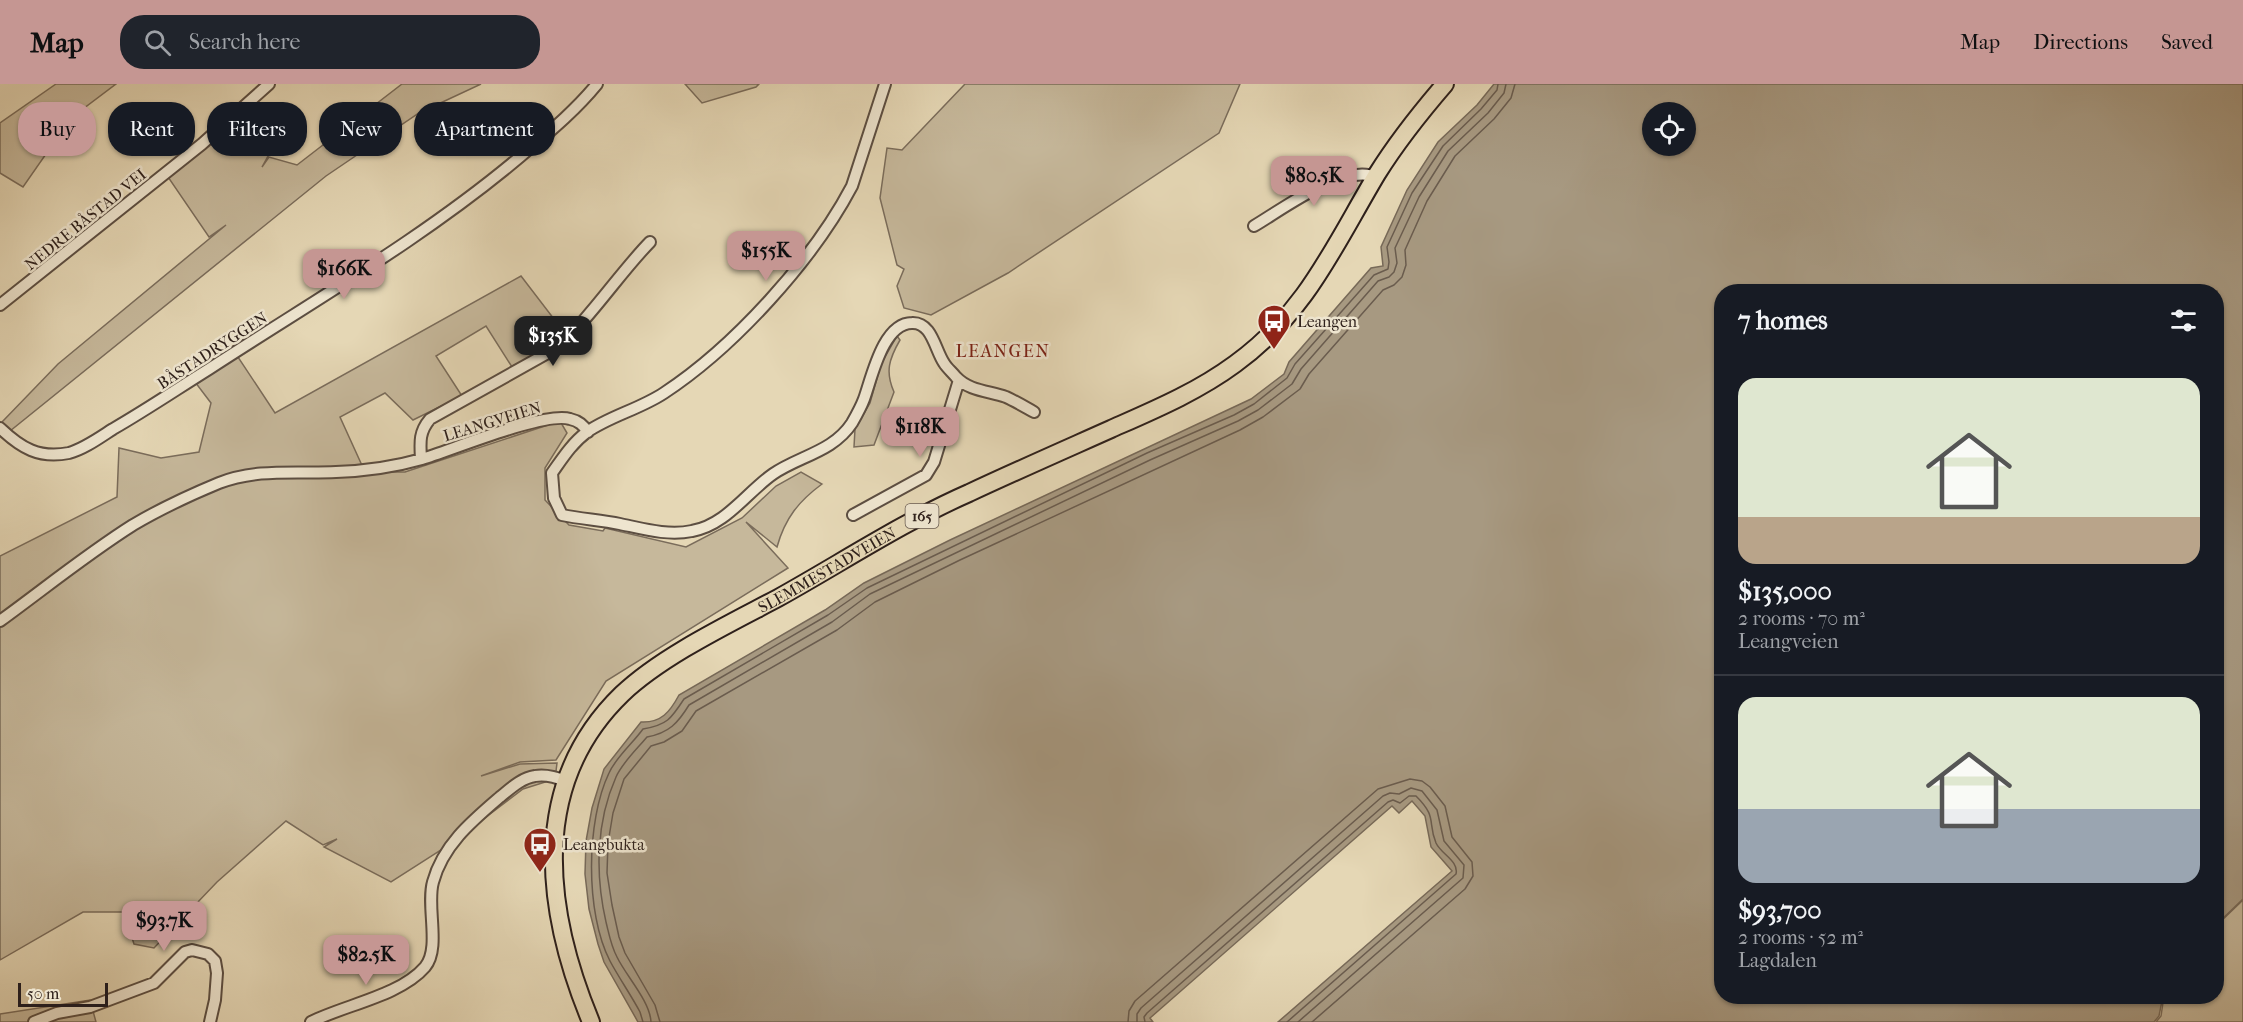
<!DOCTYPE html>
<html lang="en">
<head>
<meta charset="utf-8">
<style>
	body { margin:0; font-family:"IM FELL French Canon",serif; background:#20242c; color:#f1f3f6; height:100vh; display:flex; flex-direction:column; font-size:22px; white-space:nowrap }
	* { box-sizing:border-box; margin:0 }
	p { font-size:20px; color:#9ea1a6 }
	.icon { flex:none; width:33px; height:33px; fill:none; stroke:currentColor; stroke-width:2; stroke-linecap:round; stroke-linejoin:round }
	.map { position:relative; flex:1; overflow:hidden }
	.sheet { position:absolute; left:1714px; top:200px; width:510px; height:720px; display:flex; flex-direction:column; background:#171b24; border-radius:24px; box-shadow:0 2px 4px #0004 }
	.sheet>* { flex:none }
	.banner { position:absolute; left:18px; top:18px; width:570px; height:54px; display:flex; gap:12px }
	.buttons { position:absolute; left:1642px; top:18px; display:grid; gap:12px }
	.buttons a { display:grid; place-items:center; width:54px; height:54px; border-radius:50%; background:#171b24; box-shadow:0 2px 4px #0004; font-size:30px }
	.scale { position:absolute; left:18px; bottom:15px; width:90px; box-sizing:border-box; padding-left:6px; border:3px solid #2e201b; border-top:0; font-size:16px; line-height:21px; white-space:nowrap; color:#2e201b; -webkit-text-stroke:4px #eee5cf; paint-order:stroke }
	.price { position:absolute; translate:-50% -51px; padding:0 14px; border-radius:12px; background:#c59692; color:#111; font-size:20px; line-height:39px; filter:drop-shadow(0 2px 3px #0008) }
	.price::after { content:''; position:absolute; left:50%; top:36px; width:18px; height:14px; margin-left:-9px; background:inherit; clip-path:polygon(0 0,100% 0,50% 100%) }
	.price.current { background:#222; color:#fff }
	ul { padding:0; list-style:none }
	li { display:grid; align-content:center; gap:12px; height:318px; padding:0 24px }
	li+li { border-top:2px solid #363941 }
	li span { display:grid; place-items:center; height:186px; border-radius:18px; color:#555 }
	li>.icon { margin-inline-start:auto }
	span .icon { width:108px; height:108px; fill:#fffc; stroke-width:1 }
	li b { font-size:26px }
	h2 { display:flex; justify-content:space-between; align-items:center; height:72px; padding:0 24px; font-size:26px }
	.tag { padding:0 21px; border-radius:24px; background:#171b24; box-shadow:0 2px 4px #0004; font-size:21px; line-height:54px }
	.tag.current { background:#c59692; color:#111 }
	header { display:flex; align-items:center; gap:36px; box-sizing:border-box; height:84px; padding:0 30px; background:#c59692; color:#111 }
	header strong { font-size:28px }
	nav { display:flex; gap:33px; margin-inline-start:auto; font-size:21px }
	.search { width:420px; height:54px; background:#20242c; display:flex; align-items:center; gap:15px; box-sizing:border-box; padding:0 21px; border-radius:24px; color:#9ea1a6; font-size:22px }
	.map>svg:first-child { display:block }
</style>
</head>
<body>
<header>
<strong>Map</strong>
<div class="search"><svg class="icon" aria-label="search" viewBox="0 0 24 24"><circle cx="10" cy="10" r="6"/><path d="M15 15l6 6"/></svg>Search here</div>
<nav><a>Map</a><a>Directions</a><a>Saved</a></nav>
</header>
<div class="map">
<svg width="2243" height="938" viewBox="0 0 2243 938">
	<rect width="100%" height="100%" fill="#e5d7b5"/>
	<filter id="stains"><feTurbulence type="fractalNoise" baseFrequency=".00333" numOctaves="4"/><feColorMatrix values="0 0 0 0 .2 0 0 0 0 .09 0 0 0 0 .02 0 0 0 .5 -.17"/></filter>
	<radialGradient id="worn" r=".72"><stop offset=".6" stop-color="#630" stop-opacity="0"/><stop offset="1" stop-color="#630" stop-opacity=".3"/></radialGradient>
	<path fill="#c6b89b" stroke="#7a6c5b" stroke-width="1.5" d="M 56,0 L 116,0 L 71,34 L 23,103 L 0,89 L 0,39 Z
		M 402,0 L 481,0 L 419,29 L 326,92 L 10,347 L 2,338 L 58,280 L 226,141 L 209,153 L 168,93 L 249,27 L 268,72 L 262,83 L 269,73 L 297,81 Z
		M 685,0 L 759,0 L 756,3 L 702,19 Z
		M 965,0 L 1240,0 L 1219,49 L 1008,189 L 931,231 L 904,224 L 897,202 L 904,185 L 897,181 L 880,114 L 887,64 L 902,66 Z
		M 521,192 L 567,252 L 512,283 L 486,242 L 436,272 L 462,312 L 413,336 L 385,309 L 340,333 L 365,388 L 405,388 L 560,337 L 567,349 L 545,384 L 545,416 L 569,441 L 603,447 L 605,444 L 686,463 L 742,434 L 776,402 L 801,388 L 822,400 C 799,417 785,434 777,463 L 746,438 L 788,484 L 606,597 L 556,676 L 520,678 L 481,692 L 520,680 L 557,679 L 555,695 L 523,705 L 452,759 L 391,798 L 324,763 L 337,755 L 323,761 L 286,737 L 217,798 L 154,864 L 134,860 L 124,828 L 83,828 L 0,876 L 0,472 L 117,413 L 119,364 L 161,374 L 199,368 L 211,319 L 195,298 L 236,270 L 275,329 Z
		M 897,252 L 900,256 C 889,275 885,288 894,308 L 874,361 L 854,363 L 855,345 L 870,319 L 881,280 Z
		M 909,329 L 937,331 L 929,358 L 901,352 Z
		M 2243,816 L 2243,938 L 2156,938 L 2161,932 L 2164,912 L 2217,912 L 2217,841 Z
		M 90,916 L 96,938 L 0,938 L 0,930 Z"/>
	<path fill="#a79981" stroke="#776958" stroke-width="1.5" fill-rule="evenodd" d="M 1494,0 L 2243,0 L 2243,815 L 2217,840 L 2217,207 L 1722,207 L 1722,912 L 2163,912 L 2159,932 L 2154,938 L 1278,938 L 1452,787 L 1431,763 L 1425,732 L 1412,717 L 1399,729 L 1392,722 L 1150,934 L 1153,938 L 638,938 L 604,878 L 598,860 L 589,825 L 585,790 L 586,757 L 592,724 L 604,685 L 641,638 C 661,639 670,628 679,611 L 825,526 L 864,499 L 950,456 L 1251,315 L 1284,290 L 1289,278 L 1371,184 L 1383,182 L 1381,163 L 1407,106 L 1438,58 L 1477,21 ZM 1686,28 L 1686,62 L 1653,62 L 1653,28 Z"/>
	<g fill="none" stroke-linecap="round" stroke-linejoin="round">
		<path stroke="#6a5c4e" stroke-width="1.5" d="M 643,938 L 640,928 C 631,911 619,894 610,877 C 585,829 586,737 609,689 C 616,673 633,659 643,645 C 667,641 671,635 684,615 L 828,531 L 867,504 L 1147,369 L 1234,331 L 1254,320 L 1287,294 L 1295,280 L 1374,191 L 1388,185 L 1389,178 L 1387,163 L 1412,109 L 1443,62 L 1481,25 L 1497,6 L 1498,0
			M 651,938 C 650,917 626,892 617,873 C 611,862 609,850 606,838 C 595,790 596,738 616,693 C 622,679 637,665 647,653 C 669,649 678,639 689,621 L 832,538 L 870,510 L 1150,376 L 1238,337 L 1258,326 L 1292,300 L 1301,285 L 1378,197 L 1389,193 L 1394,188 L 1397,179 L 1395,164 L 1419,113 L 1448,67 L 1488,29 L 1504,9 L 1506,0
			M 660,938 L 655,921 L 625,869 L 619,853 L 612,821 L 607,789 L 608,759 L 613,729 L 624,695 L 651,662 L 664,658 L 682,647 L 696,627 L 837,546 L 875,518 L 960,476 L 1240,346 L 1263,333 L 1300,305 L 1309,290 L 1383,206 L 1394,201 L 1402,193 L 1406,181 L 1405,166 L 1427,117 L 1455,72 L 1494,35 L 1511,14 L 1515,0
			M 1128,938 L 1129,927 L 1135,917 L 1378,705 L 1410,695 L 1422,697 L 1430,703 L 1445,722 L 1452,753 L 1472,778 L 1473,792 L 1465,805 L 1312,938
			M 1137,938 L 1137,930 L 1141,924 L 1383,712 L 1390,709 L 1399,710 L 1411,704 L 1422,707 L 1437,726 L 1444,757 L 1464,781 L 1463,794 L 1298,938
			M 1145,938 L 1144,933 L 1147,929 L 1388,718 L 1393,716 L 1400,719 L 1409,712 L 1416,712 C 1438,734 1427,737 1436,759 C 1441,770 1459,777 1456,790 L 1287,938"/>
		<defs>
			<path id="street" d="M 885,0 L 852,102 C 813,176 734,263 664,309 C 640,325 610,332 587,348 C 572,359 562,375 552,389 L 554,414 L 562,431 C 581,435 601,436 620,440 C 644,445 668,452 692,447 C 726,441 746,409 773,390 C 799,372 833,368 852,339 C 856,332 861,323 864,315 C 872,293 883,239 912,239 C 932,238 935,266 944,279 C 947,284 952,288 956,293 C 969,307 989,307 1006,313 C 1015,317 1025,323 1034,328
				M 1254,142 C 1283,125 1343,79 1376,93
				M 0,221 L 202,60 L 269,0
				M 0,344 C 21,364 39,375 69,369 C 84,365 99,354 113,345 C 146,326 177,305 209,285 C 315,216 425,153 521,72 C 548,49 575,27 597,0
				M 421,375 C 420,358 419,348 430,335 L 555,265 C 591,234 617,192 650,158
				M 853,431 L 926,391 L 934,378 L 959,296
				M 0,537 C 44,505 87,470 133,441 C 160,425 190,411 219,399 C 257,384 297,390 336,388 C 365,387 394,383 422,375 C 452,366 545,327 570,335 C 579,337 583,341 588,348
				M 34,938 L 57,929 L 90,923 L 154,899 L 185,868 L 192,866 L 208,870 L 215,877 L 217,889 L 215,916 L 210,938
				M 311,938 C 344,921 400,912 425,883 C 441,864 426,822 433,798 C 443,761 472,737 500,713 C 510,705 521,694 535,692 C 545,690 556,693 566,697"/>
			<g id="primary">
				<path id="s1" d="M 591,938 C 545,827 528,701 622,610 C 662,572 729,540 778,514 C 841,479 903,438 969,409 C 1016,387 1064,366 1111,345 C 1154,326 1197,308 1235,280 C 1306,229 1334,162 1377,90 C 1397,58 1420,29 1445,0"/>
			</g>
		</defs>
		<use href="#street" stroke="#5c4e42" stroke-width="14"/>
		<use href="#primary" stroke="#2e201b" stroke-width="20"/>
		<use href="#street" stroke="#eee5cf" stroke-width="10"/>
		<use href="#primary" stroke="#e5d7b5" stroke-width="16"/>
	</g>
	<defs>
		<symbol id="bus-pin" viewBox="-11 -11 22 30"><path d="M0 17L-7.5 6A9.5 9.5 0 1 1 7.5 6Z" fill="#8f2418" stroke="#eee5cf"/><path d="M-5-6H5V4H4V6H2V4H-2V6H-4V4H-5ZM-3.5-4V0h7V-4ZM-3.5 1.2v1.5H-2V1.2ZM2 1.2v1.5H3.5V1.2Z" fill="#fff"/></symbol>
	</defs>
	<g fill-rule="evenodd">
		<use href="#bus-pin" x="1255" y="218" width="38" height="52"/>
		<use href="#bus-pin" x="521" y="741" width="38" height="52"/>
	</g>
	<g text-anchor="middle" stroke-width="5" stroke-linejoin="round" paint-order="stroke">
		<rect fill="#eee5cf" stroke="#685b51" stroke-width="1.5" x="905.5" y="420" width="33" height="24" rx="4.5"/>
		<g font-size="15" font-weight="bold" fill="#2e201b">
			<text x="922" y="437">165</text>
		</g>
		<g font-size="16" fill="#2e201b" stroke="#eee5cf">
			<text transform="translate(85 135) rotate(-39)" y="6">NEDRE BÅSTAD VEI</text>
			<text transform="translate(212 266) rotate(-33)" y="6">BÅSTADRYGGEN</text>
			<text transform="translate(492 337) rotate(-17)" y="6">LEANGVEIEN</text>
			<text dy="6" stroke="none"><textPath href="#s1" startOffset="592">SLEMMESTADVEIEN</textPath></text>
		</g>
		<g font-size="16" fill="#2e201b" stroke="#eee5cf" text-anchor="start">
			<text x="1297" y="243">Leangen</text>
			<text x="563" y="766">Leangbukta</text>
		</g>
		<g font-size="18" letter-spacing="1.5" fill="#7a1f14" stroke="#eee5cf">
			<text x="1003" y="273">LEANGEN</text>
		</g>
	</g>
	<rect width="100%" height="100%" filter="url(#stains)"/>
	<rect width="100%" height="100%" fill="url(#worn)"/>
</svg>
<div class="buttons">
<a><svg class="icon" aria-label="locate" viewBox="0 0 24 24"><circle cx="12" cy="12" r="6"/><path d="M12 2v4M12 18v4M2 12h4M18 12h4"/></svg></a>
</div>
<div class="scale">50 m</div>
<b class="price" style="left:1314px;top:123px">$80.5K</b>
<b class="price" style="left:766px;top:198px">$155K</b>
<b class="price" style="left:344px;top:216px">$166K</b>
<b class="price current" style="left:553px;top:283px">$135K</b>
<b class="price" style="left:920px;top:374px">$118K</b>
<b class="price" style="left:164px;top:868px">$93.7K</b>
<b class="price" style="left:366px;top:902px">$82.5K</b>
<div class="banner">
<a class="tag current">Buy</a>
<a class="tag">Rent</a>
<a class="tag">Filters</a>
<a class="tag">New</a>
<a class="tag">Apartment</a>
</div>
<section class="sheet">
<h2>7 homes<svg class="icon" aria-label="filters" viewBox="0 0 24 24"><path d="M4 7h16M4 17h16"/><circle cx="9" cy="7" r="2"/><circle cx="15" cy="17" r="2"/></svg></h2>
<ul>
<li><span style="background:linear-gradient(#dfe7d0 75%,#b9a48a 0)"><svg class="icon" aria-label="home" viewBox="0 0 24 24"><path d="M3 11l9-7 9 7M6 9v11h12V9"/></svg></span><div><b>$135,000</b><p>2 rooms · 70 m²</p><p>Leangveien</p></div></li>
<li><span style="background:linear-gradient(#dfe7d0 60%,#9aa5b1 0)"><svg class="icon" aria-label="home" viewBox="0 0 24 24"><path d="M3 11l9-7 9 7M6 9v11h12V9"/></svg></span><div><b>$93,700</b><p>2 rooms · 52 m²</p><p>Lagdalen</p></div></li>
</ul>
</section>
</div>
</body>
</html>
